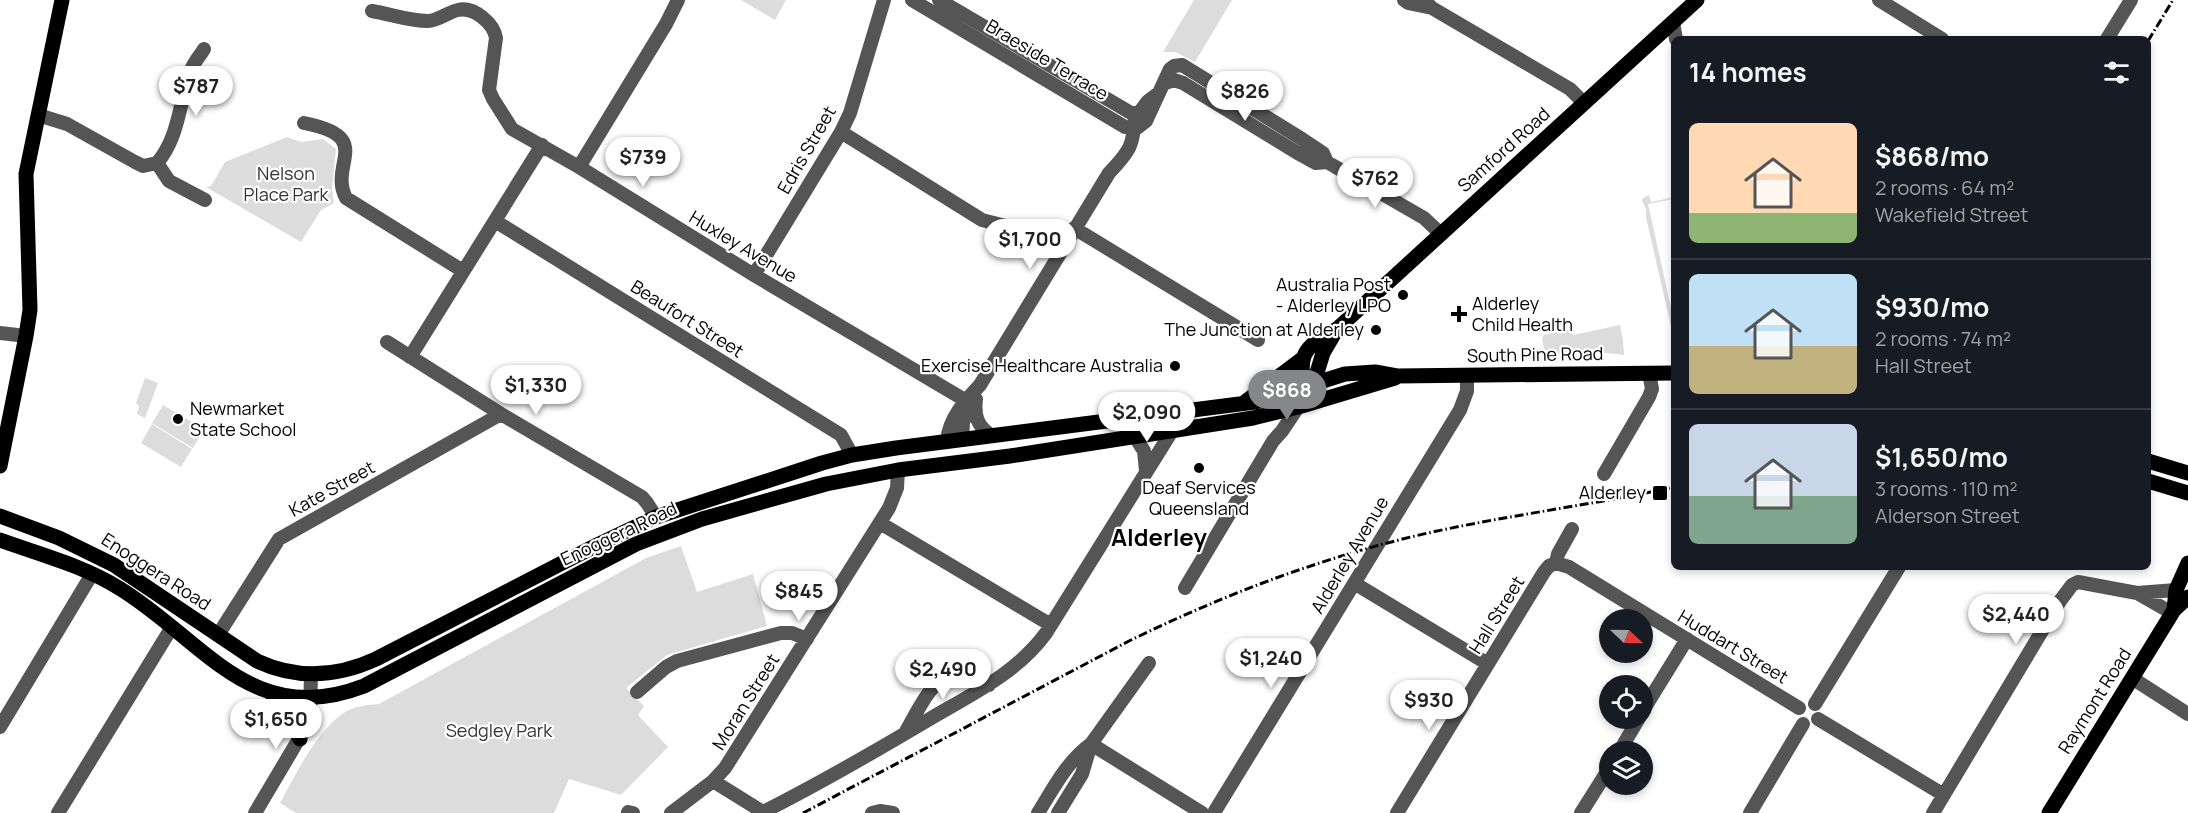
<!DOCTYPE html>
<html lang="en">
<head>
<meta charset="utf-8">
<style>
	body { margin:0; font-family:Manrope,sans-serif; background:#242831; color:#f1f3f6; height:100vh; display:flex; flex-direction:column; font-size:22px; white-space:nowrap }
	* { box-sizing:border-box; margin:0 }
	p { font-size:20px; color:#9ea1a6 }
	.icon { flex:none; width:33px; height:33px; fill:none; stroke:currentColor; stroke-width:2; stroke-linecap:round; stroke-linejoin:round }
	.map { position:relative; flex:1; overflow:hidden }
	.sheet { position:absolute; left:1671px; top:36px; width:480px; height:534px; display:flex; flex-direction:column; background:#171b24; border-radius:9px; box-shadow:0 3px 9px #0003 }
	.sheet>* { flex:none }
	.needle { width:39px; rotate:112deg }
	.tools { position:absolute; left:1599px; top:609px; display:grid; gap:12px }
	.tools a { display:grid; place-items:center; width:54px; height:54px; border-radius:50%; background:#171b24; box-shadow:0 3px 9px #0003; font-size:30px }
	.price { position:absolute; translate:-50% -51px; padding:0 14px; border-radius:21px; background:#fff; color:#222; font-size:20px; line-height:39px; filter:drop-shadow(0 2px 3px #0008) }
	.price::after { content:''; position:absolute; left:50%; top:36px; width:18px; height:14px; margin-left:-9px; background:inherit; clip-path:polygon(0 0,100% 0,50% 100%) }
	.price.selected { background:#858687; color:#fff }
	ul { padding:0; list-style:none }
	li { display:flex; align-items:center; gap:18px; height:150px; padding:0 18px }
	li+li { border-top:2px solid #363941 }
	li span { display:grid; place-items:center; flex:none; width:168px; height:120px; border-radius:9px; color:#555 }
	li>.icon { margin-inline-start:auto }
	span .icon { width:72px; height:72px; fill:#fffc; stroke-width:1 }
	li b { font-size:26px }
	h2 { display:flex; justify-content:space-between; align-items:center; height:72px; padding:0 18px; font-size:26px }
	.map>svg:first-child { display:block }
</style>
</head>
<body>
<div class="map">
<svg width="2188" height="813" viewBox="0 0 2188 813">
	<rect width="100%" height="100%" fill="#fff"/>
	<path fill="#dcdcdc" d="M 741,0 L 786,0 L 775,20 Z
		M 1194,0 L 1232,0 L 1195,62 L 1175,52 L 1163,52 Z
		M 287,137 L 301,142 L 323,139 L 336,149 L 332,189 L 334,203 L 321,210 L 301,242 L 206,187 L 211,186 L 225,162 Z
		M 1649,195 L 1651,202 L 1674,197 L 1674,199 L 1648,204 L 1674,321 L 1674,340 L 1646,217 L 1646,209 L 1642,201 L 1643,198 Z
		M 1620,325 L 1623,340 L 1624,355 L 1588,351 L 1547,355 L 1545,353 L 1542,338 L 1544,335 L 1571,329 L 1573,335 Z
		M 145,378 L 158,383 L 145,418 L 137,414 L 139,406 L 136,403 Z
		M 163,405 L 204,429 L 193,448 L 152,423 Z
		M 152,424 L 192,449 L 181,467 L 141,443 Z
		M 681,546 L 697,592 L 753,574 L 767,626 L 667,655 L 626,688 L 644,706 L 638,715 L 668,747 L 621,795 L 569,779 L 554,813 L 296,813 L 280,803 C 296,774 315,734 342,714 C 353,706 367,705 379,704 L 646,558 Z"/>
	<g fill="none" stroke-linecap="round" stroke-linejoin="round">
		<path stroke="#555" stroke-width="14" d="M 912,0 L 1125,127 L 1137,128 L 1146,121 L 1170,69 L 1174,66 L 1182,65 L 1302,139 L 1323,153 L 1327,162
			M 939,0 L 1131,113 L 1139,113 L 1148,101 L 1156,95
			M 1404,0 L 1408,3 L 1432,8
			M 1424,0 L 1432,8 L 1570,89 L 1584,103
			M 1879,0 L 1942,39
			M 372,11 C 390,14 409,21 428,21 C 438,21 448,12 458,10 C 474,6 494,24 496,38 L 489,90 L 493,99 L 512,129 L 579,167 L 754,275 L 975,406
			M 1673,22 L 1676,39
			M 2107,39 L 2131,0
			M 1163,84 L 1174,80 L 1183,83 L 1296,152 L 1316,163 L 1327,162 L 1424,218 L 1441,234
			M 38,115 L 67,124 L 135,162 L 143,166 L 157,163
			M 304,123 C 376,137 328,164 346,198 L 463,271
			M 841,132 L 982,220 L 1067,242
			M 157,163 C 180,136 179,101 191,70 C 194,62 200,56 204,49
			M 157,163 L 169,181 L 205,200
			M 579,167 L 666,24 L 678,0
			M 495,221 L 841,435 L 852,455
			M 1074,228 L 1258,340
			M 754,275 L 841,132 L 850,113 L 884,0
			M 0,333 L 26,336
			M 387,342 L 501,414 L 642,497 L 647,503 L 656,517
			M 410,357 L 542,145
			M 976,399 C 974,416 977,426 992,436
			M 1135,437 L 1144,451 L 1146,471
			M 962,440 L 963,422 L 972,403
			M 947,441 C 949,418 965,401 980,385 L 1109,173 C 1130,151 1134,145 1135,114
			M 1604,474 L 1649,397 L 1652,389 L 1649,373
			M 880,523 L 1051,625
			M 1556,563 L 1569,567 L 1799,708
			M 1354,583 L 1488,664
			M 1185,588 L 1273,441 L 1282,431 L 1298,407
			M 2137,593 L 2172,613
			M 218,635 L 279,539 L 501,414
			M 2132,678 L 2188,714
			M 637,692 L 666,667 L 677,661 L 781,633 L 792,633 L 807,639
			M 1815,704 L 1899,567
			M 1642,712 L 1687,639
			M 1818,719 L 1944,795
			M 0,727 L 92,574
			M 905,733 C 914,718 933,675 952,676 C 964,676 977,683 989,685
			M 1091,744 L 1202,813
			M 1619,752 L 1639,718
			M 713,781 L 763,812 C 819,784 874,752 928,720 C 970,695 1016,674 1046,633 L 1172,431
			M 1215,811 L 1460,410 L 1467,391 L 1467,376
			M 628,812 L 633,813
			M 58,813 L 172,627
			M 255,813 L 303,732 L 310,713 L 311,674
			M 671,813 L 713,781 L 725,768 L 889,508 L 897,488 L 898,470
			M 872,813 L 880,811 L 893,813
			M 1038,813 C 1053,789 1067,761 1091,744 L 1149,663
			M 1058,813 L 1082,774 L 1091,744
			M 1397,813 L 1544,572 L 1549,566 L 1556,563 L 1558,554 L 1572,529
			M 1581,813 L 1610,767
			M 1750,813 L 1803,724
			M 1933,813 L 2060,601 L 2072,585 L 2078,582 L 2137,593 L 2176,590"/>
		<path stroke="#000" stroke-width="15" d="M 1312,389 L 1323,353 L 1337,329
			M 1306,394 C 1297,356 1302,347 1337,329 L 1697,0
			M 1245,402 L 1302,359
			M 2148,461 L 2188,473
			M 0,466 L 26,336 L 30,310 L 26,174 L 62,0
			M 2148,481 L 2188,493
			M 0,516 L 59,538 L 114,565 L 257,661 C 296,679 337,677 376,659 L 597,545 L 656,517 L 822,463 L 852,455 L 896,448 L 1255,402 L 1345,374 L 1375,372 L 1397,376 L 1674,373
			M 0,540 C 39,554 84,566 119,588 C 203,639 251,730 364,686 L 636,544 L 702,519 L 826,484 L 898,470 L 1010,456 L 1253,418 L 1298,407 L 1395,378
			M 2174,610 L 2176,590 L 2188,563
			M 271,693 L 286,713 L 300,739
			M 2049,813 L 2174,610 L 2188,597"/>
		<path stroke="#000" stroke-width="3" stroke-dasharray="9 3 1.5 3" stroke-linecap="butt" d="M 2148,41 L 2173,0
			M 803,813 L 1129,641 C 1221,596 1315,560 1415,536 C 1500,516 1588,506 1674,487"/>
	</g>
	<g fill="#000" stroke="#fff" stroke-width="2">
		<circle cx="1403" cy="295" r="6"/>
		<path d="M1456 305h6v6h6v6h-6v6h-6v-6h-6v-6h6z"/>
		<circle cx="1376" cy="330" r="6"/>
		<circle cx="1175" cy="366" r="6"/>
		<circle cx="178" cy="419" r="6"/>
		<circle cx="1199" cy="468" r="6"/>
		<rect x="1652" y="485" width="16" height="16" rx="3"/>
	</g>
	<g text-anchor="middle" stroke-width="4.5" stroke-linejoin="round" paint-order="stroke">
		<g font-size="18" fill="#000" stroke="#fff">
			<text transform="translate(1047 60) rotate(31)" y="6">Braeside Terrace</text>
			<text transform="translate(807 150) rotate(-60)" y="6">Edris Street</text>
			<text transform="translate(1504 150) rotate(-42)" y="6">Samford Road</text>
			<text transform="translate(743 247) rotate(31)" y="6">Huxley Avenue</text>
			<text transform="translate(687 319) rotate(32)" y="6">Beaufort Street</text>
			<text transform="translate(1535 355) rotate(-1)" y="6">South Pine Road</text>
			<text transform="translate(332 489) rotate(-29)" y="6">Kate Street</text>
			<text transform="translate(619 534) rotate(-25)" y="6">Enoggera Road</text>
			<text transform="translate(1350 555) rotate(-59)" y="6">Alderley Avenue</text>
			<text transform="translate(156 572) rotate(33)" y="6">Enoggera Road</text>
			<text transform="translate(1497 615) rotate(-58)" y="6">Hall Street</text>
			<text transform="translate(1733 647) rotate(31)" y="6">Huddart Street</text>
			<text transform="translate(2095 701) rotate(-58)" y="6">Raymont Road</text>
			<text transform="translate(746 702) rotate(-58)" y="6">Moran Street</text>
		</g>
		<g font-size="18" fill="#333" stroke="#fff">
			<text x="286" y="180">Nelson<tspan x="286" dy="21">Place Park</tspan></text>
			<text x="499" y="737">Sedgley Park</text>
		</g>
		<g font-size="18" fill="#000" stroke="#fff" text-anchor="end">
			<text x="1391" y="291">Australia Post<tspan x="1391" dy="21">- Alderley LPO</tspan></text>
			<text x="1472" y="310" text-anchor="start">Alderley<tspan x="1472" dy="21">Child Health</tspan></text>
			<text x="1364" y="336">The Junction at Alderley</text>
			<text x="1163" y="372">Exercise Healthcare Australia</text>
			<text x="190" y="415" text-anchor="start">Newmarket<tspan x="190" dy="21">State School</tspan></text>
			<text x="1199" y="494" text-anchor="middle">Deaf Services<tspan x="1199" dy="21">Queensland</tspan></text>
			<text x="1646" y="499">Alderley</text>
		</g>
		<g font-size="24" font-weight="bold" fill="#000" stroke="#fff">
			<text x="1159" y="546">Alderley</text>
		</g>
	</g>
</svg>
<div class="tools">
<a><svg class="needle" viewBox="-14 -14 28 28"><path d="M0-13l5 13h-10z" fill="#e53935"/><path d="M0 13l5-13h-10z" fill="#9ea1a6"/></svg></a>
<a><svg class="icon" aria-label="locate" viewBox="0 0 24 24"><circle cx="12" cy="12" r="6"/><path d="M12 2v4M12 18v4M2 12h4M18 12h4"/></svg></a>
<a><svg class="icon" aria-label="layers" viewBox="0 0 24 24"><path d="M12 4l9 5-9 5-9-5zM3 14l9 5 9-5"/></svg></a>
</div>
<b class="price" style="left:196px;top:117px">$787</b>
<b class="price" style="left:1245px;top:122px">$826</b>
<b class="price" style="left:643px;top:188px">$739</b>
<b class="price" style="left:1375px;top:209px">$762</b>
<b class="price" style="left:1030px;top:270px">$1,700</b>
<b class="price" style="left:536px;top:416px">$1,330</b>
<b class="price selected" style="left:1287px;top:421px">$868</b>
<b class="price" style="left:1147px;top:443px">$2,090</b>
<b class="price" style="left:799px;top:622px">$845</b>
<b class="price" style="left:2016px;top:645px">$2,440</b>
<b class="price" style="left:1271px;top:689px">$1,240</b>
<b class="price" style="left:943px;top:700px">$2,490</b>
<b class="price" style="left:1429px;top:731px">$930</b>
<b class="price" style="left:276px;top:750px">$1,650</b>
<section class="sheet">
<h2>14 homes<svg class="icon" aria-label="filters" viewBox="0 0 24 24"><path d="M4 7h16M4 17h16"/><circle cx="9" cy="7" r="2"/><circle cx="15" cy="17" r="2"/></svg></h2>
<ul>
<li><span style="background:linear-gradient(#ffd9b3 75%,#8fb573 0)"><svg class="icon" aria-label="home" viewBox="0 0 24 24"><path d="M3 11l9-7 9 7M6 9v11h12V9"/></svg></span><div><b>$868/mo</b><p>2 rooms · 64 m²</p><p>Wakefield Street</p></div></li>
<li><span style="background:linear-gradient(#bfe0f5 60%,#c2b280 0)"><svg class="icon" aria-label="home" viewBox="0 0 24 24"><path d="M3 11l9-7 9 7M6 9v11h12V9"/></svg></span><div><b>$930/mo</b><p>2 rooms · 74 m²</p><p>Hall Street</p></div></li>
<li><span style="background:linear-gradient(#c9d6e8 60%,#7fa58c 0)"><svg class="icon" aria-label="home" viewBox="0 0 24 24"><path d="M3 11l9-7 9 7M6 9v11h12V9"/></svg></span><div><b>$1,650/mo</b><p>3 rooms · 110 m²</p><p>Alderson Street</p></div></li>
</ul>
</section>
</div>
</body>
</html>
